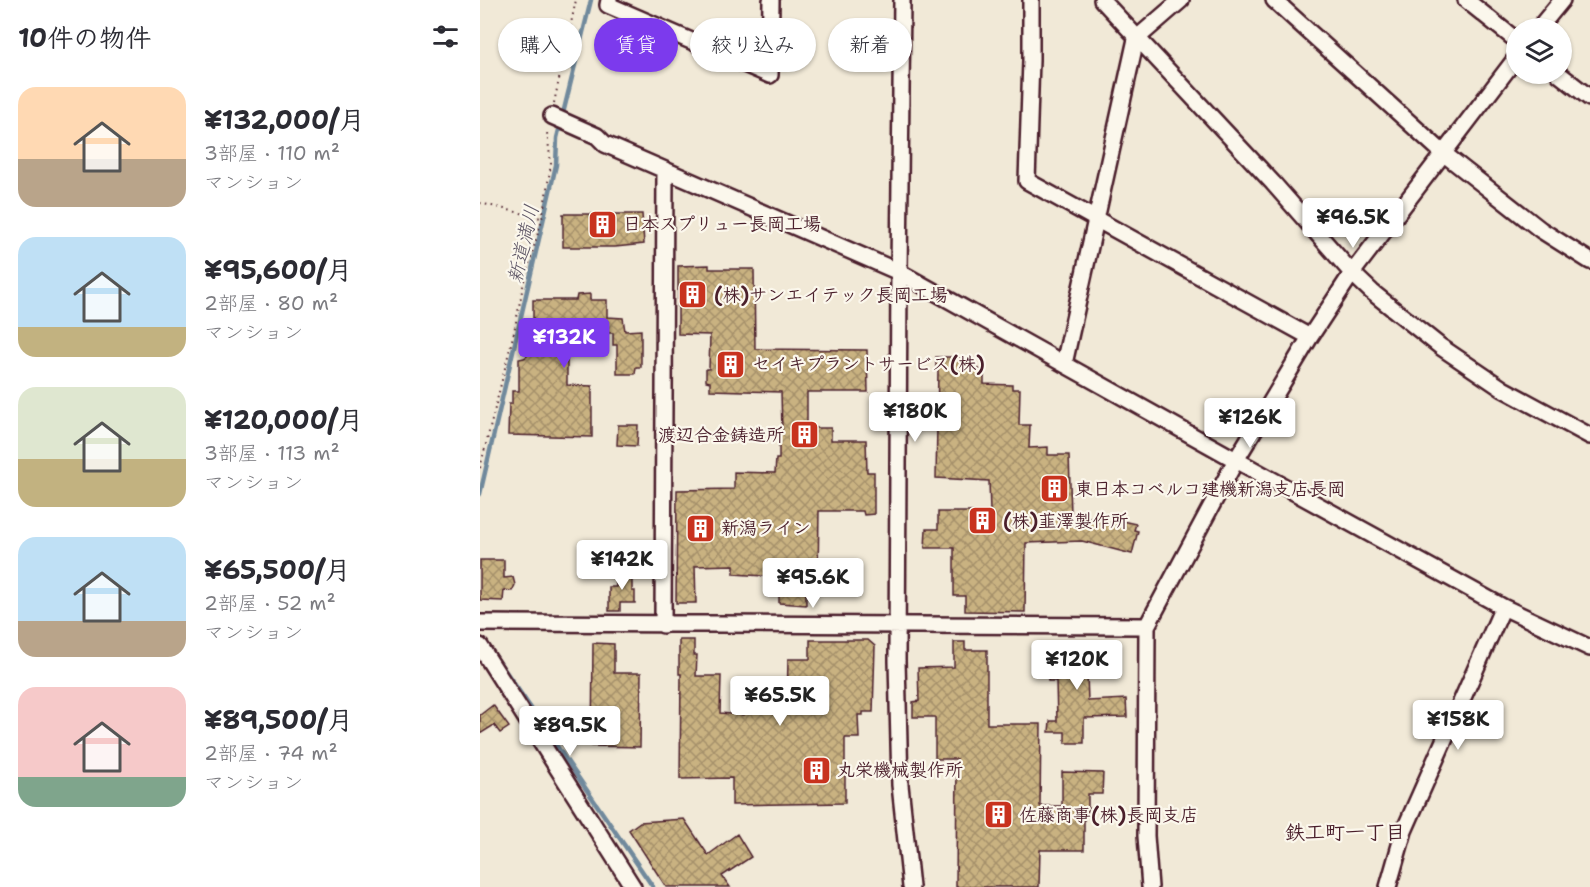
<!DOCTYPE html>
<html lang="ja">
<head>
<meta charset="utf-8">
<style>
	body { margin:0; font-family:"Shantell Sans","Klee One",sans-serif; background:#f7f7f7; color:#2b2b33; height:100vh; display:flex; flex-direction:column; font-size:22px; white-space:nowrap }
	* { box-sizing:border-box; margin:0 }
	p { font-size:20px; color:#7c7c81 }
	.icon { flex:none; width:33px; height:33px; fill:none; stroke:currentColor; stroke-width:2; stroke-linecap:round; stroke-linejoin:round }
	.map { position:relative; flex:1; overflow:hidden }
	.panel { display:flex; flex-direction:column; background:#fff; width:480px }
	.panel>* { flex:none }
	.hud { position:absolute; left:18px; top:18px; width:570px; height:54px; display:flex; gap:12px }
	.fabs { position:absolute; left:1026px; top:18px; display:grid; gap:12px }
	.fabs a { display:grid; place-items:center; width:66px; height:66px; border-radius:50%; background:#fff; box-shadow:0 2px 4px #0004; font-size:30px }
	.price { position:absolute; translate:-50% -51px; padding:0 14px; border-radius:6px; background:#fff; color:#222; font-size:20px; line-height:39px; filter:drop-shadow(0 2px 3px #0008) }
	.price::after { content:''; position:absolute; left:50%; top:36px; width:18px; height:14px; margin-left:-9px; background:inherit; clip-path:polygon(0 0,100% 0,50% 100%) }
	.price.active { background:#7c3aed; color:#fff }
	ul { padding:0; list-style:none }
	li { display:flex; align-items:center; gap:18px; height:150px; padding:0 18px }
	li span { display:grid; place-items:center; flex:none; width:168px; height:120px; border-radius:18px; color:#555 }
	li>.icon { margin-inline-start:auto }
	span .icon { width:72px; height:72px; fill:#fffc; stroke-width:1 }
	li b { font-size:26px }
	h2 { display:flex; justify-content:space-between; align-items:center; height:72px; padding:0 18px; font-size:26px }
	.tag { padding:0 21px; border-radius:27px; background:#fff; box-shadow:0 2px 4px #0004; font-size:21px; line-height:54px }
	.tag.active { background:#7c3aed; color:#fff }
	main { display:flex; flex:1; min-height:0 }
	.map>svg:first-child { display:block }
</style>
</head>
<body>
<main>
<section class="panel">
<h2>10件の物件<svg class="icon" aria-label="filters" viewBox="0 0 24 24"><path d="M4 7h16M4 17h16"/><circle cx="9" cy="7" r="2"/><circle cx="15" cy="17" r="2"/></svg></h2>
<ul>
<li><span style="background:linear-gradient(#ffd9b3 60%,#b9a48a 0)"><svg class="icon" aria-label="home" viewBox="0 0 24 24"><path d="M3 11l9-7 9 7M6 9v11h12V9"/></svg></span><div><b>¥132,000/月</b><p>3部屋 · 110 m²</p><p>マンション</p></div></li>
<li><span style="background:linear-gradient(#bfe0f5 75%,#c2b280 0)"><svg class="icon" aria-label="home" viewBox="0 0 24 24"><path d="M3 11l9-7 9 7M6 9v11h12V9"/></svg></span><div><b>¥95,600/月</b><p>2部屋 · 80 m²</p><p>マンション</p></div></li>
<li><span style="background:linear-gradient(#dfe7d0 60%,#c2b280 0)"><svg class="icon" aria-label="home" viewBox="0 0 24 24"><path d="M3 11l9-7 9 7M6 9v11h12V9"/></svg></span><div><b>¥120,000/月</b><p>3部屋 · 113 m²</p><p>マンション</p></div></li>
<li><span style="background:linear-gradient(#bfe0f5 70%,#b9a48a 0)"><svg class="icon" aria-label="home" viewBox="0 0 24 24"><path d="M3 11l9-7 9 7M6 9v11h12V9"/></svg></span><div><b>¥65,500/月</b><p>2部屋 · 52 m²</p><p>マンション</p></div></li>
<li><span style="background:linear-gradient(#f6c9c9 75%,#7fa58c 0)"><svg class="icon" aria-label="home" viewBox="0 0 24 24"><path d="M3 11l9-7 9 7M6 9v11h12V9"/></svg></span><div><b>¥89,500/月</b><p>2部屋 · 74 m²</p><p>マンション</p></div></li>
</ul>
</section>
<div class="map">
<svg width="1110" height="887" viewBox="0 0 1110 887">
	<defs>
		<pattern id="building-cross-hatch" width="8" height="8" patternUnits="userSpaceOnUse" patternTransform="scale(1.5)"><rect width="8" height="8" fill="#c9b281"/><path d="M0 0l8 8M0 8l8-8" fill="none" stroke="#a5906a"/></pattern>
	</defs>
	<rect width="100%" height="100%" fill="#f1e9d7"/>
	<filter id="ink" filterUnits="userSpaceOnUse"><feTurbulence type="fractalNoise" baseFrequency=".0167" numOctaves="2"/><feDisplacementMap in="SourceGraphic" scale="12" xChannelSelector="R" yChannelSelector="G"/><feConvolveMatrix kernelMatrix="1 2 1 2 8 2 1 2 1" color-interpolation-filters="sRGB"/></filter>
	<g filter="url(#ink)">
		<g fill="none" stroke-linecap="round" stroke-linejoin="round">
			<path stroke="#6f899c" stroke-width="4.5" d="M 0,494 L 76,165 L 77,138 L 111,0
				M 9,647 L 173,887"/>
		</g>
		<path fill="url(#building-cross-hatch)" stroke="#4a1f2b" stroke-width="1.5" d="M 83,214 L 162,214 L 164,244 L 135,247 L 83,247 Z
			M 229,265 L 229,269 L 274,269 L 275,349 L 387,350 L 388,392 L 327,392 L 327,428 L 351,428 L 351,440 L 386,440 L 387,472 L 394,472 L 394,514 L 384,515 L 383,511 L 339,511 L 338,575 L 326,576 L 326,605 L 299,603 L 299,577 L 254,574 L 254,565 L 215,566 L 216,603 L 196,603 L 197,490 L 254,489 L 254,472 L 295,473 L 296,459 L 299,459 L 299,431 L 302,431 L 301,392 L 230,390 L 230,382 L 226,381 L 226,369 L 229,369 L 230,335 L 198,334 L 198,266 Z
			M 110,294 L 110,300 L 127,300 L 127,317 L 143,318 L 145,331 L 161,330 L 161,367 L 156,367 L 155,374 L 137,374 L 137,345 L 133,345 L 133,333 L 125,333 L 124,330 L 87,330 L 87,385 L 112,386 L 112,437 L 28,435 L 29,404 L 32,404 L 32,391 L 39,391 L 39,359 L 44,358 L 47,356 L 48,339 L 53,339 L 53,300 L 96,300 L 97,295 Z
			M 456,357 L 478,357 L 504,372 L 504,384 L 532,385 L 532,389 L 540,389 L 539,425 L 550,425 L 549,448 L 568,447 L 568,455 L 589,455 L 591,513 L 632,524 L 633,519 L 656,524 L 654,530 L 658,531 L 652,554 L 602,541 L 546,543 L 545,612 L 485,611 L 485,596 L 474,596 L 474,548 L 445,548 L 446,529 L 458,529 L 458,512 L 510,512 L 509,481 L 456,478 L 458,371 L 456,370 Z
			M 138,425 L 158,425 L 157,446 L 137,445 Z
			M 0,560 L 24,560 L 24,578 L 33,577 L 35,585 L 32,591 L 24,590 L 23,601 L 0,600 Z
			M 135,571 L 152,571 L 152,591 L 155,591 L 155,603 L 140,603 L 140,611 L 129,611 L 129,587 L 136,587 Z
			M 199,640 L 214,640 L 214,655 L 217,655 L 216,676 L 241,676 L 240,713 L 263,715 L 264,705 L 307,705 L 308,659 L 330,659 L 330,640 L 388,640 L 395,646 L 393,712 L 383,712 L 383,715 L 378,715 L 379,738 L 365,738 L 365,803 L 252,805 L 252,778 L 200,779 L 201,674 L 199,674 Z
			M 474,642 L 485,642 L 485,650 L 507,650 L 507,724 L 561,724 L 560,806 L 582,806 L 582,772 L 623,773 L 622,794 L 608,794 L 608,813 L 604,813 L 604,850 L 560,850 L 559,887 L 476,887 L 477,759 L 455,759 L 455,717 L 433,717 L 433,702 L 439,701 L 438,668 L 474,667 Z
			M 113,643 L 134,644 L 134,673 L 161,673 L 160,747 L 112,746 Z
			M 616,645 L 617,674 L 607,674 L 608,701 L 646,699 L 647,717 L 604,718 L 604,743 L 585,743 L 585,732 L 569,732 L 570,721 L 577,721 L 576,681 L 568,681 L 567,647 Z
			M 13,705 L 29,727 L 20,733 L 14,725 L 0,734 L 0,715 Z
			M 204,819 L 228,855 L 257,834 L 271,857 L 242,876 L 250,887 L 186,887 L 149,830 L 160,822 Z"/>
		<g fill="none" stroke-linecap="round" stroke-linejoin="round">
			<defs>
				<path id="minor" d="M 129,0 L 128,5 L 290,75 L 291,0
					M 422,0 L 419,272 L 417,661 L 420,785 L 431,887
					M 551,0 L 551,60 L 547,181 L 830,337
					M 622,0 L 793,183 L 872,273 L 892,292 L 961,347 L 1023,389 L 1110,436
					M 794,0 L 963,153 L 1061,230 L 1110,261
					M 986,0 L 1036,40
					M 1059,28 L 1082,0
					M 1079,74 L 1110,98
					M 72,116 L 117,136 L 125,144 L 419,272 L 756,460 L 1023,607 L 1110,648
					M 584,364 L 656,39 L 701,0
					M 0,623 L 667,626
					M 183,625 L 185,170
					M 0,646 L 153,887
					M 670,887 L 666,836 L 667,626 L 756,460 L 830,337 L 872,273 L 1036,58
					M 908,887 L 924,831 L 1023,607"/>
			</defs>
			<use href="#minor" stroke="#4a1f2b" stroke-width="20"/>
			<path stroke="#4a1f2b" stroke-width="2" stroke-dasharray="1.5 4.5" stroke-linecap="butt" d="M 74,103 L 96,0
				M 0,203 L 61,218
				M 0,468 L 34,332 L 44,281 L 62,219 L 71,164 L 67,133 L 68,129"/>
			<use href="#minor" stroke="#fbf7ec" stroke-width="15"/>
		</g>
	</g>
	<defs>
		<symbol id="building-square" viewBox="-11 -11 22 22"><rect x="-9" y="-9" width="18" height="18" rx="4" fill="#c8321e" stroke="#fbf7ec"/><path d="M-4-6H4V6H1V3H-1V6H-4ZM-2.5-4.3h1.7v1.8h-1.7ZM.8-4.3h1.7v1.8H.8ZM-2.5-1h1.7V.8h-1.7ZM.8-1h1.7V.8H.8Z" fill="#fff"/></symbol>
	</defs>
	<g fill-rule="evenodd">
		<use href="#building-square" x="106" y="208" width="33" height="33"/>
		<use href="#building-square" x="196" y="278" width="33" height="33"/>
		<use href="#building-square" x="234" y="348" width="33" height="33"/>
		<use href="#building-square" x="308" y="418" width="33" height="33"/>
		<use href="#building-square" x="558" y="472" width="33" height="33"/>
		<use href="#building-square" x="486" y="504" width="33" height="33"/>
		<use href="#building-square" x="204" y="512" width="33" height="33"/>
		<use href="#building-square" x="320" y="754" width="33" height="33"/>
		<use href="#building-square" x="502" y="798" width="33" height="33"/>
	</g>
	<g text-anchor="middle" stroke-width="4.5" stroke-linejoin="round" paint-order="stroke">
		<g font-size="18" font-weight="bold" fill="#4a1f2b" stroke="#fbf7ec" text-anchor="start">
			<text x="143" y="230">日本スプリュー長岡工場</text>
			<text x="234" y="301">(株)サンエイテック長岡工場</text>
			<text x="272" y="370">セイキプラントサービス(株)</text>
			<text x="304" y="441" text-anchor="end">渡辺合金鋳造所</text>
			<text x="595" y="495">東日本コベルコ建機新潟支店長岡</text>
			<text x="523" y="527">(株)韮澤製作所</text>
			<text x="241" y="534">新潟ライン</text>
			<text x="357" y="776">丸栄機械製作所</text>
			<text x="539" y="821">佐藤商事(株)長岡支店</text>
		</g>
		<g font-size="20" font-style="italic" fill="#5c5464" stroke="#fbf7ec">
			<text transform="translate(43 244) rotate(-77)" y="7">新道満川</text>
		</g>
		<g font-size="20" font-weight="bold" fill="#4a1f2b" stroke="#fbf7ec">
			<text x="865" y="839">鉄工町一丁目</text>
		</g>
	</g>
</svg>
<div class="fabs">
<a><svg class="icon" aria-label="layers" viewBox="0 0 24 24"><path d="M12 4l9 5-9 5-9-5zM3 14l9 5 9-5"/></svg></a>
</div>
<b class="price" style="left:873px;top:249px">¥96.5K</b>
<b class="price active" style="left:84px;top:369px">¥132K</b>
<b class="price" style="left:435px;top:443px">¥180K</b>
<b class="price" style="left:770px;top:449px">¥126K</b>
<b class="price" style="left:142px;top:591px">¥142K</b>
<b class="price" style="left:333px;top:609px">¥95.6K</b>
<b class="price" style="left:597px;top:691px">¥120K</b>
<b class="price" style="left:300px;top:727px">¥65.5K</b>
<b class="price" style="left:978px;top:751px">¥158K</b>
<b class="price" style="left:90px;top:757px">¥89.5K</b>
<div class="hud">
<a class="tag">購入</a>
<a class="tag active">賃貸</a>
<a class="tag">絞り込み</a>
<a class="tag">新着</a>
</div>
</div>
</main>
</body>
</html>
